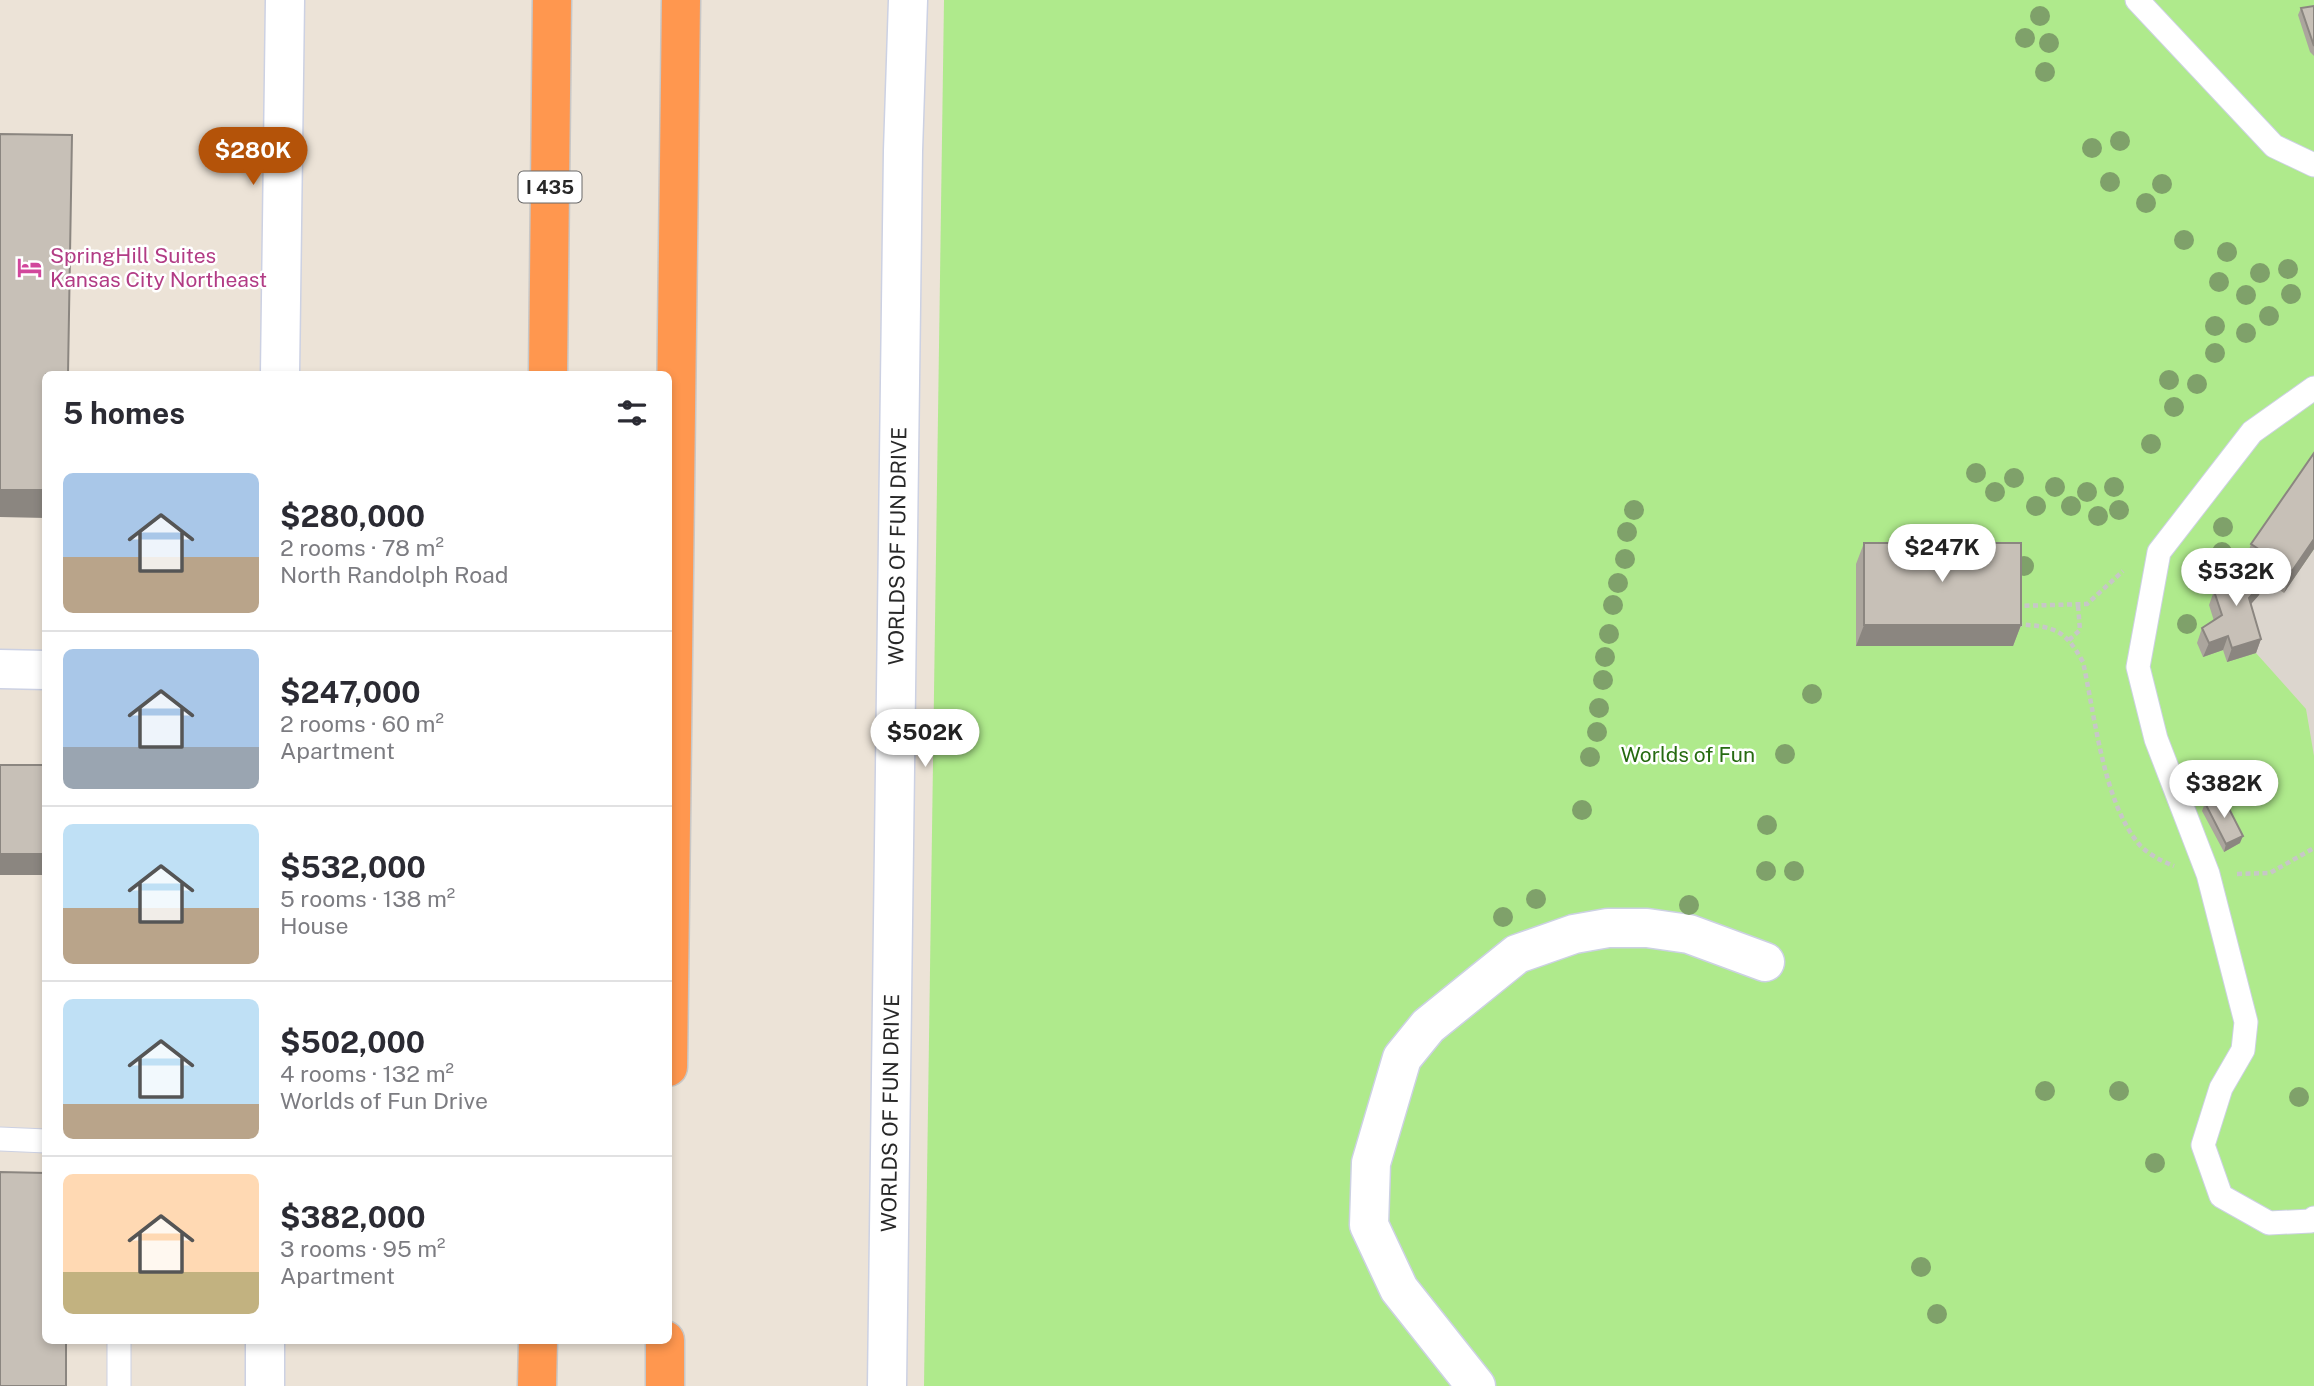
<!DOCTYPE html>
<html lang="en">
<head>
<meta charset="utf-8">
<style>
	body { margin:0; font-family:"Public Sans",sans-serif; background:#f2f2f3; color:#2b2b33; height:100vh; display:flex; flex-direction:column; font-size:26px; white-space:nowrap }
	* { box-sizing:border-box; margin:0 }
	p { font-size:23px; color:#7c7c81 }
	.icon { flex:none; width:38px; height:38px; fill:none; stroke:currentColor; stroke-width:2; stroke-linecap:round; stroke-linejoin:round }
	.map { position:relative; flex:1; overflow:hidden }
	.details { position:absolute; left:42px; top:371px; width:630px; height:973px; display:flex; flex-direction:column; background:#fff; border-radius:10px; box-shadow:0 4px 10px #0003 }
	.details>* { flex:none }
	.price { position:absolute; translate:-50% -60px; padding:0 16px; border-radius:24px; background:#fff; color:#222; font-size:23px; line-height:46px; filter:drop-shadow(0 2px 4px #0008) }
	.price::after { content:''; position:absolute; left:50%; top:42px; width:21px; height:16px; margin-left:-10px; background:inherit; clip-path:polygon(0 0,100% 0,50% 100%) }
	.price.current { background:#b45309; color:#fff }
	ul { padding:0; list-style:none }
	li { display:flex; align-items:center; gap:21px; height:175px; padding:0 21px }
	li+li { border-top:2px solid #e1e1e2 }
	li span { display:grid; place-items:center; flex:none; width:196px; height:140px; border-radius:10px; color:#555 }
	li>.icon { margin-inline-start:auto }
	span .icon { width:84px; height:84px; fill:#fffc; stroke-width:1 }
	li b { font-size:30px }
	h2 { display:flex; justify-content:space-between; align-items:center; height:84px; padding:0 21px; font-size:30px }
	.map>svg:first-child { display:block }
</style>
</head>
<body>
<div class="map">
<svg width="2314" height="1386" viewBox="0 0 2314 1386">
	<rect width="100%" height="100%" fill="#ece3d7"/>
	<path fill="#afea8c" d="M 944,0 L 2314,0 L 2314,1386 L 924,1386 Z"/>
	<path fill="#dcd6ce" d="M 2314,549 L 2314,756 L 2306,709 L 2256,653 L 2244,612 L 2267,582 L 2284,592 Z"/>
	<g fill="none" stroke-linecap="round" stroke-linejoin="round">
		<defs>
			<path id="service" d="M 2137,0 L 2274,146 L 2314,165
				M 2314,388 L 2252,432 L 2159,552 L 2138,667 L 2156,739 L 2208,874 L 2246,1022 L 2243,1050 L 2221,1088 L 2203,1145 L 2221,1196 L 2269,1223 L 2311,1221 L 2314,1218
				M 0,1139 L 46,1141
				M 119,1386 L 119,1340"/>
			<path id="minor" d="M 0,669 L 46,670
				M 1476,1386 L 1399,1289 L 1369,1225 L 1371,1163 L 1402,1058 L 1428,1026 L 1517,954 L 1574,934 L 1608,928 L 1647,928 L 1689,934 L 1765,962"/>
			<g id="secondary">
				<path d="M 280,374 L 285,0"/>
				<path d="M 265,1386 L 265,1340"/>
				<path id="s1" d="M 887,1386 L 903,151 L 908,0"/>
			</g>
			<path id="motorway" d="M 548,374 L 552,0
				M 668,1067 L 681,0
				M 537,1386 L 538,1340
				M 665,1386 L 665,1340"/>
		</defs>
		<use href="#service" stroke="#ccd1e3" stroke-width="25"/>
		<use href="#minor" stroke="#ccd1e3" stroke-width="41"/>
		<use href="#secondary" stroke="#ccd1e3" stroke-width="41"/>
		<use href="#motorway" stroke="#c7c7c7" stroke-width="41"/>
		<path stroke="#c7c7c7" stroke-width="4.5" stroke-dasharray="5 3.5" stroke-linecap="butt" d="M 2016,606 L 2087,604 L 2123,571
			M 2017,624 C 2054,627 2064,628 2083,662 C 2095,716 2103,800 2138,843 C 2146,853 2161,861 2174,866
			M 2069,640 L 2080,630 L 2078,605
			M 2237,874 L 2270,873 L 2314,848"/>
		<use href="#service" stroke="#fff" stroke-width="23"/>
		<use href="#minor" stroke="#fff" stroke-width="38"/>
		<use href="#secondary" stroke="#fff" stroke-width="38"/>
		<use href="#motorway" stroke="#ff974f" stroke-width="38"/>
	</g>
	<g fill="#7fa16a">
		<circle cx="2040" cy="16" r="10"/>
		<circle cx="2025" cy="38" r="10"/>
		<circle cx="2049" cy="43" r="10"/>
		<circle cx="2045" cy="72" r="10"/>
		<circle cx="2120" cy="141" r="10"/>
		<circle cx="2092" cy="148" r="10"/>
		<circle cx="2110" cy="182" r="10"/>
		<circle cx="2162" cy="184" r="10"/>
		<circle cx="2146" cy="203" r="10"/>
		<circle cx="2184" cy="240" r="10"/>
		<circle cx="2227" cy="252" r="10"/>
		<circle cx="2288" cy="269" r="10"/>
		<circle cx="2260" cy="273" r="10"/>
		<circle cx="2219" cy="282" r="10"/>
		<circle cx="2291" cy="294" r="10"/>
		<circle cx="2246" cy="295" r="10"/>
		<circle cx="2269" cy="316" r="10"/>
		<circle cx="2215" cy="326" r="10"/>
		<circle cx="2246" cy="333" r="10"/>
		<circle cx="2215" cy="353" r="10"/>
		<circle cx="2169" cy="380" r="10"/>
		<circle cx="2197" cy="384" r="10"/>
		<circle cx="2174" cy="407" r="10"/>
		<circle cx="2151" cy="444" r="10"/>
		<circle cx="1976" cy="473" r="10"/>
		<circle cx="2014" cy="478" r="10"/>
		<circle cx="2055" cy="487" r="10"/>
		<circle cx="2114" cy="487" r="10"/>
		<circle cx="1995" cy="492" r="10"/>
		<circle cx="2087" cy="492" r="10"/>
		<circle cx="2036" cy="506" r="10"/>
		<circle cx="2071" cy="506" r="10"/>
		<circle cx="1634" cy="510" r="10"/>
		<circle cx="2119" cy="510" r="10"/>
		<circle cx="2098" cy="516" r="10"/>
		<circle cx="2223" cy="527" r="10"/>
		<circle cx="1627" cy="532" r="10"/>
		<circle cx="2222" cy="552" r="10"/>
		<circle cx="1625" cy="559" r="10"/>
		<circle cx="2024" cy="566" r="10"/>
		<circle cx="2196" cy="578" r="10"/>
		<circle cx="1618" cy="583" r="10"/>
		<circle cx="1613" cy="605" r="10"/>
		<circle cx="2187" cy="624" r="10"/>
		<circle cx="1609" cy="634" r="10"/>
		<circle cx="1605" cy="657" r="10"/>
		<circle cx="1603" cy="680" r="10"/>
		<circle cx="1812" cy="694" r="10"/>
		<circle cx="1599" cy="708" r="10"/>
		<circle cx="1597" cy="732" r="10"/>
		<circle cx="1785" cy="754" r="10"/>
		<circle cx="1590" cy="757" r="10"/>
		<circle cx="1582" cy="810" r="10"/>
		<circle cx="1767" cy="825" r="10"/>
		<circle cx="1766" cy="871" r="10"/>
		<circle cx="1794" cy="871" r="10"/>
		<circle cx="1536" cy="899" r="10"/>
		<circle cx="1689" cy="905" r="10"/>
		<circle cx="1503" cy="917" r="10"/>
		<circle cx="2045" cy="1091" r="10"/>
		<circle cx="2119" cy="1091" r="10"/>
		<circle cx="2299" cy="1097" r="10"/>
		<circle cx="2155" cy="1163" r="10"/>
		<circle cx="1921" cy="1267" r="10"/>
		<circle cx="1937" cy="1314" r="10"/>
	</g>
	<path fill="#aba59d" d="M 2314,6 L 2314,56 L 2310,52 L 2298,15 L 2301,8 Z
		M 2314,453 L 2314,549 L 2284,593 L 2254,572 L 2264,581 L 2259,595 L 2251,604 L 2261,639 L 2256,653 L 2227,662 L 2223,650 L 2203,657 L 2197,643 L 2202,628 L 2214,621 L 2209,605 L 2214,591 L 2244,564 L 2251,544 Z
		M 1864,543 L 2021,625 L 2013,646 L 1856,646 L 1856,564 Z
		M 2205,803 L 2240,843 L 2224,852 L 2202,811 Z"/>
	<path fill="#8b8680" d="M 0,490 L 46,490 L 46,518 L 0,517 Z
		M 2314,539 L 2314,549 L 2284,593 L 2292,571 Z
		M 2264,581 L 2259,595 L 2244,612 L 2249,598 Z
		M 1864,625 L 2021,625 L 2013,646 L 1856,646 Z
		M 2228,636 L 2223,650 L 2203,657 L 2209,643 Z
		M 2261,639 L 2256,653 L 2227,662 L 2232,648 Z
		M 2243,836 L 2240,843 L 2224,852 L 2226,844 Z
		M 0,854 L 46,854 L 46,875 L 0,875 Z"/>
	<path fill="#c7c0b7" stroke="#8b8680" stroke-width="2" d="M 2314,6 L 2314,46 L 2301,8 Z
		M 0,134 L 72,135 L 68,374 L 46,374 L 46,490 L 0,490 Z
		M 2314,453 L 2314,539 L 2292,571 L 2251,544 Z
		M 1864,543 L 2021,543 L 2021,625 L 1864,625 Z
		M 2240,560 L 2264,581 L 2249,598 L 2261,639 L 2232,648 L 2228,636 L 2209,643 L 2202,628 L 2222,615 L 2214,591 Z
		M 0,765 L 46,765 L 46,854 L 0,854 Z
		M 2222,795 L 2243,836 L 2226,844 L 2205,803 Z
		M 0,1172 L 46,1173 L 46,1340 L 66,1340 L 66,1386 L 0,1386 Z"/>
	<defs>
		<symbol id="hotel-bare" viewBox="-9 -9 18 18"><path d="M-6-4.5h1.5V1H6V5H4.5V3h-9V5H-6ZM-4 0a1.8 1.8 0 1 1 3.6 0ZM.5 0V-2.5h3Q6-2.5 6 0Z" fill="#d1479c" stroke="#fff" stroke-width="2.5" paint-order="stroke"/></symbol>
	</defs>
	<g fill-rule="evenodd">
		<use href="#hotel-bare" x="12" y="250" width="35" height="35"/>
	</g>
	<g text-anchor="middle" stroke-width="5" stroke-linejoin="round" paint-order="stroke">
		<rect fill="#fff" stroke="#686868" stroke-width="2" x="518.5" y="171.5" width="63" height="31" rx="5"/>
		<g font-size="19" font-weight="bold" fill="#282828">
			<text x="550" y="194">I 435</text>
		</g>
		<g font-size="21" fill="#b23c85" stroke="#fff" text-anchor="start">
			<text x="50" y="263">SpringHill Suites<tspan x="50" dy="24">Kansas City Northeast</tspan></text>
		</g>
		<g font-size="21" fill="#282828" stroke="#fff">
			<text dy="7" stroke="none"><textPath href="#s1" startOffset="840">WORLDS OF FUN DRIVE</textPath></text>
			<text dy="7" stroke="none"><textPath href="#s1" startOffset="273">WORLDS OF FUN DRIVE</textPath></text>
		</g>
		<g font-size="21" fill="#266b11" stroke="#fff">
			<text x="1688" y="762">Worlds of Fun</text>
		</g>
	</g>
</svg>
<b class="price current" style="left:253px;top:187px">$280K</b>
<b class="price" style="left:1942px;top:584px">$247K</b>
<b class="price" style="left:2236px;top:608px">$532K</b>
<b class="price" style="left:925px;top:769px">$502K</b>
<b class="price" style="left:2224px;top:820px">$382K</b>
<section class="details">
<h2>5 homes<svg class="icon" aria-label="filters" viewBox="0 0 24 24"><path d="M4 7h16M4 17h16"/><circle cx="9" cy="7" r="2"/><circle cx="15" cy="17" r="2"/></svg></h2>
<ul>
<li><span style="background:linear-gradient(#a9c7e8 60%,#b9a48a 0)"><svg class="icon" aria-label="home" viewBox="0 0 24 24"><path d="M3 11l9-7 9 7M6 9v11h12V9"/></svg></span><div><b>$280,000</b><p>2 rooms · 78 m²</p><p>North Randolph Road</p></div></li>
<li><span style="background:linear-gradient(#a9c7e8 70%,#9aa5b1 0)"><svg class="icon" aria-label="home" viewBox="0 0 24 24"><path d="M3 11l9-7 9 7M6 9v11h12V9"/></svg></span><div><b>$247,000</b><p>2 rooms · 60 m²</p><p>Apartment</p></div></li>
<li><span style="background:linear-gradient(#bfe0f5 60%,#b9a48a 0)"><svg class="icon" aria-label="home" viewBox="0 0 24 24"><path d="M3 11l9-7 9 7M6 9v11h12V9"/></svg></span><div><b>$532,000</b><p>5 rooms · 138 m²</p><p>House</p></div></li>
<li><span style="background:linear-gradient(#bfe0f5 75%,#b9a48a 0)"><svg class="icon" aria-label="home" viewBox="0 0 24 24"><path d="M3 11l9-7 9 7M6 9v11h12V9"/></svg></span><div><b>$502,000</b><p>4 rooms · 132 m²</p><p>Worlds of Fun Drive</p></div></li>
<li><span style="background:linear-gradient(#ffd9b3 70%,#c2b280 0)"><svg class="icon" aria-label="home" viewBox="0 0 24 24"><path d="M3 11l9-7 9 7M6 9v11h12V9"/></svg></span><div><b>$382,000</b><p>3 rooms · 95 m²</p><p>Apartment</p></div></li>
</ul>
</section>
</div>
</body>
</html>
